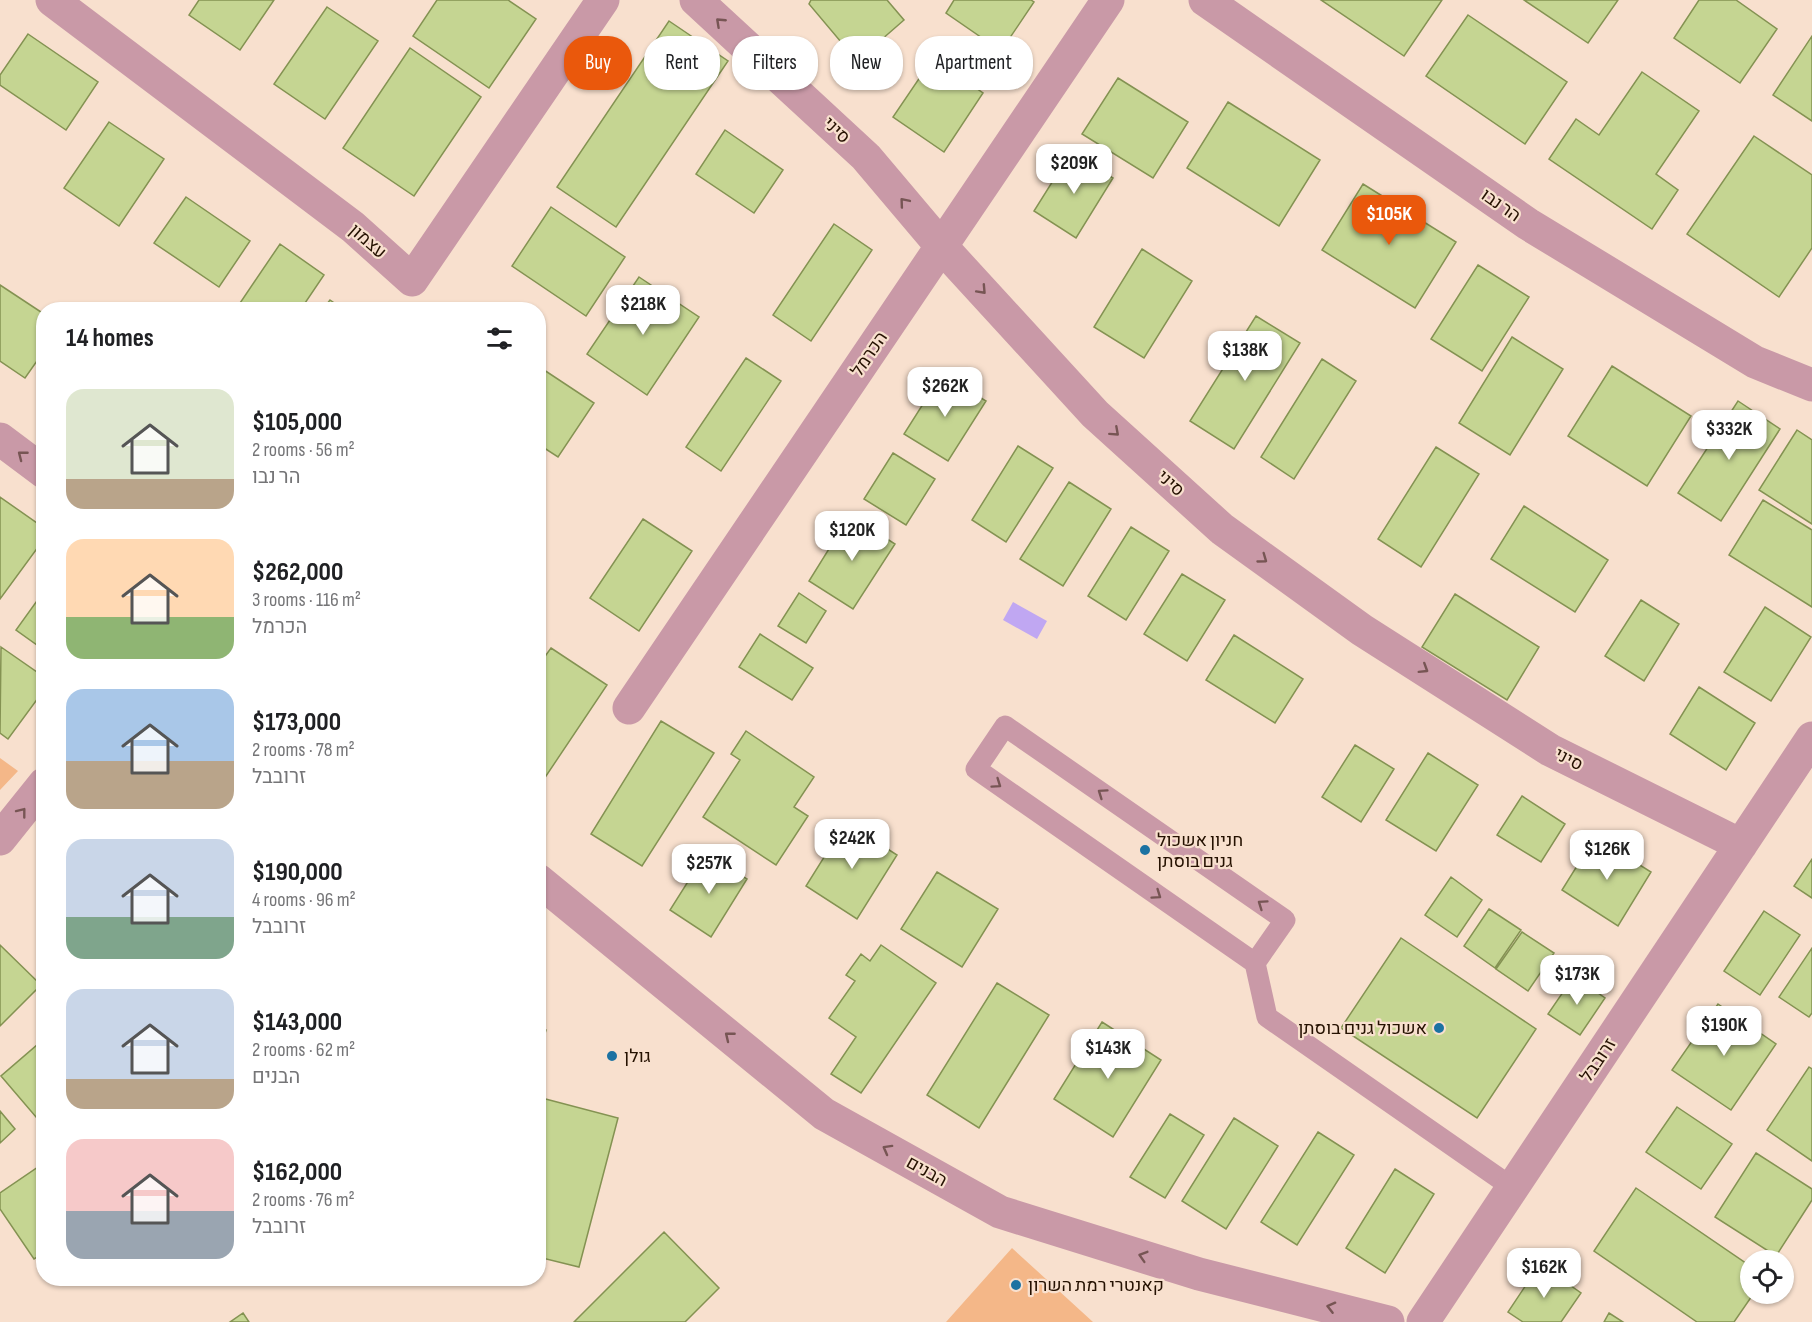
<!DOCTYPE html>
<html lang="en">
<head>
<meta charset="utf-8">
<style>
	body { margin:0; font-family:"Sofia Sans Condensed",Heebo,sans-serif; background:#f6f6f6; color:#202124; height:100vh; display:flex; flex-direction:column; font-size:22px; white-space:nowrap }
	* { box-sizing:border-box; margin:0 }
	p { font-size:20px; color:#757577 }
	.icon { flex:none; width:33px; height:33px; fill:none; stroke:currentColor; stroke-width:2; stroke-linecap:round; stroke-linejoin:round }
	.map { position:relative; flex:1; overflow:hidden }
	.details { position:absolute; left:36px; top:302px; width:510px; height:984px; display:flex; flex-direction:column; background:#fff; border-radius:24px; box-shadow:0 2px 4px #0004 }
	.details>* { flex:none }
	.top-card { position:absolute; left:564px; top:36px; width:570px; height:54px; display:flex; gap:12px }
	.controls { position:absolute; left:1740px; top:1250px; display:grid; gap:12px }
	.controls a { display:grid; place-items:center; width:54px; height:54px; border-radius:50%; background:#fff; box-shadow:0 2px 4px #0004; font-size:30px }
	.price { position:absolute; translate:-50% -51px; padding:0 14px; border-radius:12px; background:#fff; color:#222; font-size:20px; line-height:39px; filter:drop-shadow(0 2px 3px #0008) }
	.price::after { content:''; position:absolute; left:50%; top:36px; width:18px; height:14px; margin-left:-9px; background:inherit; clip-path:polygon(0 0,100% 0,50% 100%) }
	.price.active { background:#ea580c; color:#fff }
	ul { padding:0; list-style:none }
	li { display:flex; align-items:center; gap:18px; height:150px; padding:0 30px }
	li span { display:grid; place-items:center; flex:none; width:168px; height:120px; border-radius:18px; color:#555 }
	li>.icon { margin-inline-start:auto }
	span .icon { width:72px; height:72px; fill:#fffc; stroke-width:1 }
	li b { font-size:26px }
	h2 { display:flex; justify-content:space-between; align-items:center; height:72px; padding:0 30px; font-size:26px }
	.pill { padding:0 21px; border-radius:24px; background:#fff; box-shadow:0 2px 4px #0004; font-size:21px; line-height:54px }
	.pill.active { background:#ea580c; color:#fff }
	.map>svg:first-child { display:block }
</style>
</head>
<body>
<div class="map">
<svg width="1812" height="1322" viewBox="0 0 1812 1322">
	<rect width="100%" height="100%" fill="#f8e0ce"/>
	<path fill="#f4b788" d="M 0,758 L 18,771 L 0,790 Z
		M 1012,1248 L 1093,1322 L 946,1322 Z"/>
	<path fill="#c0a7f2" d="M 1013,602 L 1047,621 L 1037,639 L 1003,620 Z"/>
	<path fill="#c5d592" stroke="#849252" stroke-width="1.5" d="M 199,0 L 274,0 L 240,50 L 189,15 Z
		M 437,0 L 508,0 L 536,19 L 489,88 L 413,36 Z
		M 811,0 L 887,0 L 904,20 L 857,61 L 809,4 Z
		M 954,0 L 1031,0 L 1034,2 L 1001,51 L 946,13 Z
		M 1321,0 L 1442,0 L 1404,56 Z
		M 1524,0 L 1618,0 L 1588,43 Z
		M 1699,0 L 1736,0 L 1777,29 L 1740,83 L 1674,38 Z
		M 327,7 L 378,41 L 325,119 L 274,84 Z
		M 1468,15 L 1567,82 L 1525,144 L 1426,76 Z
		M 669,21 L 728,61 L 616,227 L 557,187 Z
		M 28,34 L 98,82 L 66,130 L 0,85 L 0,75 Z
		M 1812,36 L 1812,121 L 1773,95 Z
		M 410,48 L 481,97 L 414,196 L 343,148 Z
		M 933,58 L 983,93 L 944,152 L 893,117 Z
		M 1642,72 L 1699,111 L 1656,174 L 1678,190 L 1652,229 L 1549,159 L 1576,119 L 1599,135 Z
		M 1118,78 L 1188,122 L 1153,178 L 1082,134 Z
		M 1228,102 L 1320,160 L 1279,226 L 1187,168 Z
		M 109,122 L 164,159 L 119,226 L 64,188 Z
		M 725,130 L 783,170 L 754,213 L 696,174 Z
		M 1754,136 L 1812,175 L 1812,248 L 1779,297 L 1687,234 Z
		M 1071,152 L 1113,178 L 1076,238 L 1034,211 Z
		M 1363,184 L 1456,242 L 1415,308 L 1322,250 Z
		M 186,197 L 250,241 L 219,287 L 154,243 Z
		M 551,207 L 625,257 L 586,316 L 512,266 Z
		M 834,224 L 872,250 L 811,341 L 773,315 Z
		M 280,244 L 324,275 L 301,309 L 236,309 Z
		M 1142,249 L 1192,281 L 1144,358 L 1094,327 Z
		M 1478,265 L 1529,297 L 1482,371 L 1431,339 Z
		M 639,277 L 699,317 L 647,395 L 587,354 Z
		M 0,285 L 44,314 L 44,351 L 25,378 L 0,361 Z
		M 330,300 L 343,309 L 323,309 Z
		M 1256,316 L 1300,343 L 1234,449 L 1190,421 Z
		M 1512,337 L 1563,369 L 1510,455 L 1459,423 Z
		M 746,358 L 781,381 L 721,471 L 686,447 Z
		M 1322,359 L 1356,381 L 1294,479 L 1261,457 Z
		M 538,366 L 594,403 L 558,457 L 538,444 Z
		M 1612,366 L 1691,416 L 1647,486 L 1568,436 Z
		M 942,374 L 986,401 L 948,461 L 904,434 Z
		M 1738,401 L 1780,429 L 1721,521 L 1678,493 Z
		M 1797,430 L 1812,440 L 1812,524 L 1759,490 Z
		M 1018,446 L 1053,468 L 1006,542 L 972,520 Z
		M 1436,447 L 1479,474 L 1421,567 L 1378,539 Z
		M 893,453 L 935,479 L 906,525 L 864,499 Z
		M 1069,482 L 1111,509 L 1063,586 L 1020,559 Z
		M 0,497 L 44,528 L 44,539 L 0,599 Z
		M 1763,500 L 1812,530 L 1812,607 L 1729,555 Z
		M 1524,506 L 1608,560 L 1575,612 L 1491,559 Z
		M 850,515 L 895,544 L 853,609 L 809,581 Z
		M 643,519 L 692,551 L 639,631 L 590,598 Z
		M 1131,527 L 1169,551 L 1126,620 L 1088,596 Z
		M 1182,574 L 1225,600 L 1187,661 L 1144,634 Z
		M 44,591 L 44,650 L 16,630 Z
		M 799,593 L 826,611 L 806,643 L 778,626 Z
		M 1455,594 L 1539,647 L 1507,700 L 1422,647 Z
		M 1641,600 L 1679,624 L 1644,681 L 1605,656 Z
		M 1765,607 L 1811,637 L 1771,701 L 1724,672 Z
		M 760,634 L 813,668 L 792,700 L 739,667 Z
		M 1234,635 L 1303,679 L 1275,723 L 1206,680 Z
		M 1,647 L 44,677 L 44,690 L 8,739 L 0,733 Z
		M 551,648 L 607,685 L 542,782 L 538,780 L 538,666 Z
		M 1699,687 L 1755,723 L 1726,770 L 1670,734 Z
		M 661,721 L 714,753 L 642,866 L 591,834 Z
		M 746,731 L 814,777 L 794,807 L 808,816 L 776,865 L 703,817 L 740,760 L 731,754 Z
		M 1355,745 L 1394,769 L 1361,822 L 1322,797 Z
		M 1428,753 L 1478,785 L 1436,851 L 1386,820 Z
		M 1522,796 L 1565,824 L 1541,862 L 1497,835 Z
		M 846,822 L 897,855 L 857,919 L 806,886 Z
		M 1595,837 L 1651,872 L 1618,926 L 1562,890 Z
		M 706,853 L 747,879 L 711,937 L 670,910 Z
		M 1812,859 L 1812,898 L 1794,886 Z
		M 937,872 L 998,909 L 962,967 L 901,929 Z
		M 1451,877 L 1482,900 L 1457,937 L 1425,915 Z
		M 1489,909 L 1521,930 L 1495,968 L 1464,946 Z
		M 1764,911 L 1800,935 L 1760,995 L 1724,971 Z
		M 1522,932 L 1554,953 L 1528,991 L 1496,969 Z
		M 1401,938 L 1536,1029 L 1477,1118 L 1341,1028 Z
		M 0,945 L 41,985 L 0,1026 Z
		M 881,945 L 936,983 L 861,1093 L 831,1074 L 856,1037 L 829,1018 L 855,981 L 846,975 L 861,954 L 870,961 Z
		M 1812,948 L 1812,1013 L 1809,1017 L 1779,997 Z
		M 1574,976 L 1605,998 L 1580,1035 L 1548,1014 Z
		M 997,983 L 1049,1015 L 979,1128 L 927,1095 Z
		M 1718,1004 L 1776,1044 L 1731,1110 L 1672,1070 Z
		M 1102,1022 L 1161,1060 L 1113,1137 L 1054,1099 Z
		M 538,1028 L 546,1030 L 538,1058 Z
		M 44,1039 L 44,1110 L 36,1117 L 1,1076 Z
		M 1809,1067 L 1812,1069 L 1812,1161 L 1767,1130 Z
		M 538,1097 L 618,1118 L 579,1267 L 538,1257 Z
		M 1677,1107 L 1732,1144 L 1701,1189 L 1646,1152 Z
		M 0,1111 L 15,1129 L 0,1143 Z
		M 1170,1114 L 1204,1135 L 1165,1198 L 1130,1177 Z
		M 1234,1118 L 1278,1146 L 1226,1229 L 1182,1201 Z
		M 1318,1132 L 1354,1155 L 1297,1245 L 1261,1222 Z
		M 1756,1153 L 1812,1189 L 1812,1200 L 1776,1256 L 1715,1217 Z
		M 44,1163 L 44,1253 L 34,1259 L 0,1209 L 0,1193 Z
		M 1395,1169 L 1434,1194 L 1385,1273 L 1346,1248 Z
		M 1636,1188 L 1750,1266 L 1750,1293 L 1754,1293 L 1734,1322 L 1697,1322 L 1594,1251 Z
		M 664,1232 L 719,1288 L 685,1322 L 574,1322 Z
		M 1540,1264 L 1581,1293 L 1561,1322 L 1523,1322 L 1508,1312 Z
		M 243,1313 L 249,1322 L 230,1322 Z
		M 1609,1313 L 1623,1322 L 1604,1322 Z"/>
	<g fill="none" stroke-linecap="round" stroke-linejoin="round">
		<path stroke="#c999a7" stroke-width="21" d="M 1255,963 L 1285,920 L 1005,726 L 976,769 L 1255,963 L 1267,1017 L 1513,1188"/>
		<path stroke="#c999a7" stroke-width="33" d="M 52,0 L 353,227 L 412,280 L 603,0
			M 696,0 L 866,157 L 942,247 L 1095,414 L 1222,529 L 1362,630 L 1550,750 L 1741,845
			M 1205,0 L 1528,224 L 1755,362 L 1812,385
			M 629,708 L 1108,0
			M 0,839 L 44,784
			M 1423,1322 L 1812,738"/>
		<path stroke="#c999a7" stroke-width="33" d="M 0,439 L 44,472
			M 538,880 L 824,1114 L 1000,1212 L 1199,1274 L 1388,1322"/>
	</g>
	<defs><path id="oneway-chevron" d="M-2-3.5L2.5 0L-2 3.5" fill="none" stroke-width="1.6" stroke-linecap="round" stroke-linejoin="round" transform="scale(1.5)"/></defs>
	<g stroke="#775554">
		<use href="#oneway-chevron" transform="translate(720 22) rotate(-137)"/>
		<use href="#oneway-chevron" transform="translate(904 202) rotate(-130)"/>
		<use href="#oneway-chevron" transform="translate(982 290) rotate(47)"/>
		<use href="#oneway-chevron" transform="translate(1115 432) rotate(42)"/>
		<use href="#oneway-chevron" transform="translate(22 455) rotate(-142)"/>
		<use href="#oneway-chevron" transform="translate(1263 559) rotate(36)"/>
		<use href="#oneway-chevron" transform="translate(1424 669) rotate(32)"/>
		<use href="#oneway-chevron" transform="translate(997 784) rotate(35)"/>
		<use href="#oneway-chevron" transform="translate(1102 793) rotate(-145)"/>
		<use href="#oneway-chevron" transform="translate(22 812) rotate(-52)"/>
		<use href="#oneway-chevron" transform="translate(1157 895) rotate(35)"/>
		<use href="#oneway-chevron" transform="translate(1262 904) rotate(-145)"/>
		<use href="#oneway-chevron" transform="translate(729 1036) rotate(-141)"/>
		<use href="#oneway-chevron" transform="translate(887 1149) rotate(-151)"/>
		<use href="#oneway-chevron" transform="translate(1143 1256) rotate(-163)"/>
		<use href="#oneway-chevron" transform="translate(1331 1307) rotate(-166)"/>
	</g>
	<g fill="#1c72a2" stroke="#f8e0ce" stroke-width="2">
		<circle cx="1145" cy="850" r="6"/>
		<circle cx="1439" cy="1028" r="6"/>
		<circle cx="612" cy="1056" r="6"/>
		<circle cx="1016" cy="1285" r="6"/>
	</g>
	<g text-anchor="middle" stroke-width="4.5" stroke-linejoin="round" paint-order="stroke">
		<g font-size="18" fill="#251101" stroke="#f8e0ce">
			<text transform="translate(837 130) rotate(43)" y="6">סיני</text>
			<text transform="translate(1501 205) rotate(35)" y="6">הר נבו</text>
			<text transform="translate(368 241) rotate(41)" y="6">עצמון</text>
			<text transform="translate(869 354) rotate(-56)" y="6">הכרמל</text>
			<text transform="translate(1171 483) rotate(42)" y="6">סיני</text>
			<text transform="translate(1569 759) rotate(27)" y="6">סיני</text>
			<text transform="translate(1598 1060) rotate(-56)" y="6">זרובבל</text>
			<text transform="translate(927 1171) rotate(29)" y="6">הבנים</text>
		</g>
		<g font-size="18" fill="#251101" stroke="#f8e0ce" text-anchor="start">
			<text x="1157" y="846">חניון אשכול<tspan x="1157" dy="21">גנים בוסתן</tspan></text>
			<text x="1427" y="1034" text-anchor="end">אשכול גנים בוסתן</text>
			<text x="624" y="1062">גולן</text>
			<text x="1028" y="1291">קאנטרי רמת השרון</text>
		</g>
	</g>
</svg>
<div class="controls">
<a><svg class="icon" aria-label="locate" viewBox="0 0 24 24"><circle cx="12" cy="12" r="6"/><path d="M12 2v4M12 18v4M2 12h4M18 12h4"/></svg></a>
</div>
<b class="price" style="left:1074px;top:195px">$209K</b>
<b class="price active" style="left:1389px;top:246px">$105K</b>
<b class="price" style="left:643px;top:336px">$218K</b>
<b class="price" style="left:1245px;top:382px">$138K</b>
<b class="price" style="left:945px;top:418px">$262K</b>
<b class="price" style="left:1729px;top:461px">$332K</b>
<b class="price" style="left:852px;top:562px">$120K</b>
<b class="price" style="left:852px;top:870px">$242K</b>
<b class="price" style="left:1607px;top:881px">$126K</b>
<b class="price" style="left:709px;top:895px">$257K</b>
<b class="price" style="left:1577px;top:1006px">$173K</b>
<b class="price" style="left:1724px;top:1057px">$190K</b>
<b class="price" style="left:1108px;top:1080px">$143K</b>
<b class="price" style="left:1544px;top:1299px">$162K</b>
<div class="top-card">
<a class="pill active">Buy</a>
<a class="pill">Rent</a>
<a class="pill">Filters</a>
<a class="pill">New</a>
<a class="pill">Apartment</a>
</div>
<section class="details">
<h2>14 homes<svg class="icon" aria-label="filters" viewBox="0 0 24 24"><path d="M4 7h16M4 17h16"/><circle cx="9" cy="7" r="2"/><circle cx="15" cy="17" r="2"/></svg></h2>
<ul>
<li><span style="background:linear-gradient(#dfe7d0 75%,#b9a48a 0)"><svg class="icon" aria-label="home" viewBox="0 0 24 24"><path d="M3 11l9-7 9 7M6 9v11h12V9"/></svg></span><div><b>$105,000</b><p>2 rooms · 56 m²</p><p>הר נבו</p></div></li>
<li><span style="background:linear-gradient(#ffd9b3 65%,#8fb573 0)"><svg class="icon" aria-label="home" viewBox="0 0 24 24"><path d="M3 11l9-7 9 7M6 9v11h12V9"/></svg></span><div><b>$262,000</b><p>3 rooms · 116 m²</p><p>הכרמל</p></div></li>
<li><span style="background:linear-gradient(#a9c7e8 60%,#b9a48a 0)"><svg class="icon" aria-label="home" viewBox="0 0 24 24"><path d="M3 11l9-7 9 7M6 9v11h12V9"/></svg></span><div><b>$173,000</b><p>2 rooms · 78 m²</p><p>זרובבל</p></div></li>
<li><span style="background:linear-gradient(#c9d6e8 65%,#7fa58c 0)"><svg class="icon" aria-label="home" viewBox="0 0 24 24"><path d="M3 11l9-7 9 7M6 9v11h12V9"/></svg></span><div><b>$190,000</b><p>4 rooms · 96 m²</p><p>זרובבל</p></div></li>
<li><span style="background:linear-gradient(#c9d6e8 75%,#b9a48a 0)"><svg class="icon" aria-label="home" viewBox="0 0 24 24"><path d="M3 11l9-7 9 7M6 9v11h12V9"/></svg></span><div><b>$143,000</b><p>2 rooms · 62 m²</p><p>הבנים</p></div></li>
<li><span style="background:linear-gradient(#f6c9c9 60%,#9aa5b1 0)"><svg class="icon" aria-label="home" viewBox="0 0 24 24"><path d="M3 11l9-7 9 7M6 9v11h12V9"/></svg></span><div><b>$162,000</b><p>2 rooms · 76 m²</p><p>זרובבל</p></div></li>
</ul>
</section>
</div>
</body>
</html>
